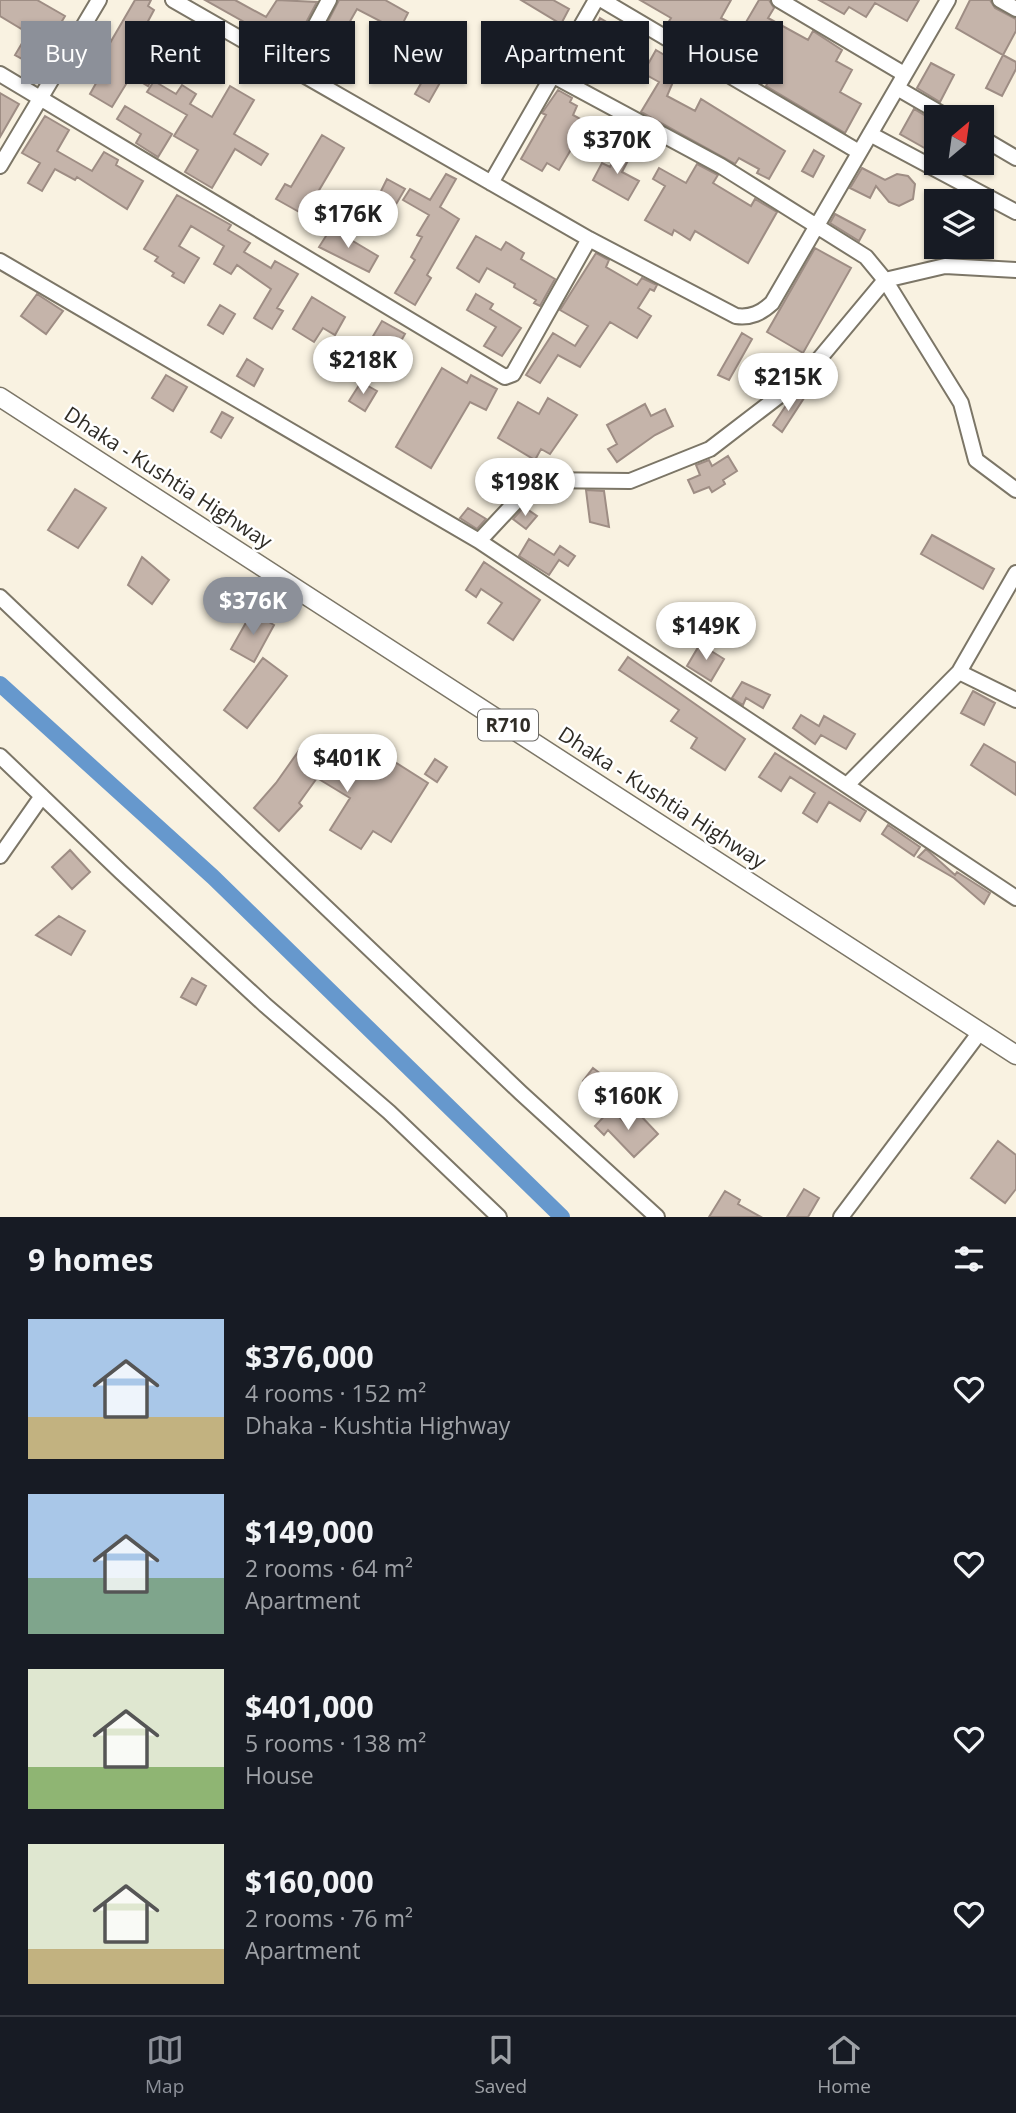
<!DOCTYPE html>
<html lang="en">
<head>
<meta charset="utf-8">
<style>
	body { margin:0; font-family:"Open Sans",sans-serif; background:#20242c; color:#f1f3f6; height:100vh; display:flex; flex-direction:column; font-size:26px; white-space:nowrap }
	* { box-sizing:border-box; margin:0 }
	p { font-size:23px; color:#9ea1a6 }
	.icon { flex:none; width:38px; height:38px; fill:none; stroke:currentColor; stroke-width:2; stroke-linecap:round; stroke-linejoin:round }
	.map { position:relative; height:1217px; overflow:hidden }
	.panel { display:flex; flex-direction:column; background:#171b24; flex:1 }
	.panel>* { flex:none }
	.hud { position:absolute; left:21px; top:21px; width:975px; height:63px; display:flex; gap:14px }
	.needle { width:46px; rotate:29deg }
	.buttons { position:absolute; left:924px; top:105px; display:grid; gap:14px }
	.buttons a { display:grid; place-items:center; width:70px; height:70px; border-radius:0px; background:#171b24; box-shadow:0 2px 5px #0004; font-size:35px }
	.price { position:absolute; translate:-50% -60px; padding:0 16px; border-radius:24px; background:#fff; color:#222; font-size:23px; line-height:46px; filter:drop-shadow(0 2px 4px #0008) }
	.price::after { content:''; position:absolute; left:50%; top:42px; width:21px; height:16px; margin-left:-10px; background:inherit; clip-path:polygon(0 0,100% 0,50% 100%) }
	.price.active { background:#8c9099; color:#fff }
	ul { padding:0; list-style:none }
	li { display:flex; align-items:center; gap:21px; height:175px; padding:0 28px }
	li span { display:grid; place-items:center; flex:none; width:196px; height:140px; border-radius:0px; color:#555 }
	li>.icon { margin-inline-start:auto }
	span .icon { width:84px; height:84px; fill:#fffc; stroke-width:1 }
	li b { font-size:30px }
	h2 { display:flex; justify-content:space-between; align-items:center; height:84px; padding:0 28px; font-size:30px }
	.pill { padding:0 24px; border-radius:0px; background:#171b24; box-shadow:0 2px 5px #0004; font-size:24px; line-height:63px }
	.pill.active { background:#8c9099; color:#fff }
	.tab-bar { display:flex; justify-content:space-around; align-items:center; height:98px; border-top:2px solid #363941; background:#171b24; font-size:19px; color:#9ea1a6 }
	.tab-bar a { display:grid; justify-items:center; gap:4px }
	.tab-bar .active { color:#8c9099 }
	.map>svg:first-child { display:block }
</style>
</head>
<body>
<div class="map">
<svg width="1016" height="1217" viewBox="0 0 1016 1217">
	<rect width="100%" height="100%" fill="#f9f2e1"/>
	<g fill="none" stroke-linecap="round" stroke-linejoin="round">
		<path stroke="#6698cd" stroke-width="16" d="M 0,684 L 213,877 L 562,1217"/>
	</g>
	<path fill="#c5b4aa" stroke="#9e8d84" stroke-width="2" d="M 0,0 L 37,0 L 65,16 L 48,45 L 54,49 L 42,70 L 15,55 L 28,33 L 0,16 Z
		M 135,0 L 151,0 L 148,6 L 154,10 L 146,25 L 173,41 L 148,86 L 131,76 L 112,107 L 90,94 L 104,69 L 83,57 L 96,34 L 110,43 Z
		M 205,0 L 235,0 L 266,17 L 277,0 L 317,2 L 292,49 Z
		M 339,0 L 385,0 L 408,13 L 399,31 L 357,9 L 344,32 L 348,35 L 327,71 L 308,60 Z
		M 521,0 L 553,0 L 569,9 L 561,24 Z
		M 640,0 L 731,0 L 721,18 L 742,29 L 759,0 L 769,0 L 774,8 L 768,18 L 808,40 L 813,31 L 842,50 L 836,61 L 852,70 L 840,92 L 861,104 L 845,133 L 766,86 L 769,80 L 742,64 L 740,67 L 723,57 L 733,41 L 711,29 L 700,47 L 690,41 L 692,37 L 668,23 L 671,18 Z
		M 819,0 L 919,0 L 907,21 L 875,3 L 866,17 L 849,7 L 844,14 Z
		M 970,0 L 990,0 L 995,8 L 1016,19 L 1016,31 L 1003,55 L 956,28 Z
		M 600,18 L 620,30 L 605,55 L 601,53 L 586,79 L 572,71 Z
		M 434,29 L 453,40 L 446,52 L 427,42 Z
		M 656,50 L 671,59 L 669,63 L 679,68 L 667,96 L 695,111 L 701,99 L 785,151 L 769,179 L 757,173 L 759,169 L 739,158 L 735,164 L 641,112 L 659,82 L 643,73 Z
		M 1003,55 L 1016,62 L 1016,69 L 1002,96 L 986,88 Z
		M 436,57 L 450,65 L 429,102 L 415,94 Z
		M 931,63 L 954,75 L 940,102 L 917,88 Z
		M 154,81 L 176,94 L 182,85 L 196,94 L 190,104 L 212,117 L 230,86 L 254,100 L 234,134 L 268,154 L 261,165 L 235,149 L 212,188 L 185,172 L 198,150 L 174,136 L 187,115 L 147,92 Z
		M 558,90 L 572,98 L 570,102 L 577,106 L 573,115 L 593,126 L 582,144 L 576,141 L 559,170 L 547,163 L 542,171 L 521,159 L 546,115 L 542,113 Z
		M 0,93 L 19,104 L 0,137 Z
		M 125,106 L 172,134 L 158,157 L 136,143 L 141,134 L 117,119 Z
		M 914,109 L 936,122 L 936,136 L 928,150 L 900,134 Z
		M 45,116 L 69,130 L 57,151 L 92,171 L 104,152 L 118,160 L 116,165 L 143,181 L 127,209 L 77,177 L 75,180 L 55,169 L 42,191 L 28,183 L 40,163 L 22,153 Z
		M 322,135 L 344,148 L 315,197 L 312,195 L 301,213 L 276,199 L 285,184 L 291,187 Z
		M 620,149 L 631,155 L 622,172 L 639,181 L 628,200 L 593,180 L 602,163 L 610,167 Z
		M 814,150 L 824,156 L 813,177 L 802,171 Z
		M 697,164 L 718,175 L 713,183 L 751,206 L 755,199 L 777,212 L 748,263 L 695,231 L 690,240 L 674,230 L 672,235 L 645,220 L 665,186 L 653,179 L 659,168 L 686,183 Z
		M 862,168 L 885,180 L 897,174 L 908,176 L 915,184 L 913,199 L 899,206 L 889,202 L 876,186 L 870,198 L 850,188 Z
		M 446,174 L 456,179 L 440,207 L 459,219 L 427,275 L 431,278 L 415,305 L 395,293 L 415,260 L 411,257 L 422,237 L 417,235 L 429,215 L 403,200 L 410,189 L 430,200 Z
		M 387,179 L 405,189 L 388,218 L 372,209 Z
		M 177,195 L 231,225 L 228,230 L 250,243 L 244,252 L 271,268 L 275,261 L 298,274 L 277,308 L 283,311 L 272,329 L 254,318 L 271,289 L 237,265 L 231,274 L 214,264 L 224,246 L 191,226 L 179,246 L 199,258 L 184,283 L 172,276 L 174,273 L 155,261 L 158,257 L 144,249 Z
		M 835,214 L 865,230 L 859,241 L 830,223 Z
		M 331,228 L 378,256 L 369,272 L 319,247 Z
		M 476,236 L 501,250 L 506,242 L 524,253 L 521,259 L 555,279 L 540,306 L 534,303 L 536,300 L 514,287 L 515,284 L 487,268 L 479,282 L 457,268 Z
		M 815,248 L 851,268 L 803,353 L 767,332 Z
		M 596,253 L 609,260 L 606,267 L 637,285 L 642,278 L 657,285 L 654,291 L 650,289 L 638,308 L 651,316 L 637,338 L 610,322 L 580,367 L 558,355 L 540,383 L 526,375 L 553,333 L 575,346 L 588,326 L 560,310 Z
		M 37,294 L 63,311 L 46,334 L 21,316 Z
		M 476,294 L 493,304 L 490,309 L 521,328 L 502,356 L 484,346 L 496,327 L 467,310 Z
		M 312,297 L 345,317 L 335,335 L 323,328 L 314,342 L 293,329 Z
		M 220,305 L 235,314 L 223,334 L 208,325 Z
		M 382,321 L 405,334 L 392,357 L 369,343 Z
		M 742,333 L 752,339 L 729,380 L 718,375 Z
		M 247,359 L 263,369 L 254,386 L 237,376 Z
		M 442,368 L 467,383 L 471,375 L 497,389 L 486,410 L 470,402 L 431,468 L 396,447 Z
		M 166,375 L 187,387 L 173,411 L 152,398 Z
		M 361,382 L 377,391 L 365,411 L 349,401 Z
		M 797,394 L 804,398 L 782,432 L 773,425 L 789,401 Z
		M 548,398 L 577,415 L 550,454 L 541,449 L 535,460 L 498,438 L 518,402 L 539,414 Z
		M 645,404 L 651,416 L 665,409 L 673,426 L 655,435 L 617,462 L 608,449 L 617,444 L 607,425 Z
		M 222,412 L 233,418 L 221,438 L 211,432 Z
		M 728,456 L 737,471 L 723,480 L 725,484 L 712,492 L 709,487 L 694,493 L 688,480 L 700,475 L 696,465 L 709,460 L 712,466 Z
		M 75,489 L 106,508 L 78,548 L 48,530 Z
		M 586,490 L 604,491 L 609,527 L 590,522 Z
		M 524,507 L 537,516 L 526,529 L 513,519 Z
		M 468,508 L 486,519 L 477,529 L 460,518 Z
		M 932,535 L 994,569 L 983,589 L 921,554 Z
		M 529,539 L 554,555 L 560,546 L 575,556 L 568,566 L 559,560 L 549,575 L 519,556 Z
		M 142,557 L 169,580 L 152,604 L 128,585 Z
		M 484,562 L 540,600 L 513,640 L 488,623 L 502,603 L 481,589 L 476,597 L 466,590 Z
		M 219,586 L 243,599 L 235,613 L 211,601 Z
		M 252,612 L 274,625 L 254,662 L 231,649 Z
		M 700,644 L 724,659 L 711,681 L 687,666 Z
		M 628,657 L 745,739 L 725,770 L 691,748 L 697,738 L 671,721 L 679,710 L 619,670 Z
		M 263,658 L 287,676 L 247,728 L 224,710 Z
		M 742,682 L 770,695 L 763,708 L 746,698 L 743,705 L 732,698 Z
		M 973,691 L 995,703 L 984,725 L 961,713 Z
		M 801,715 L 819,726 L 824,716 L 855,734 L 846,749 L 821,735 L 815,744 L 793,728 Z
		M 305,742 L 325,756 L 328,751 L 365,775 L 379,752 L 428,783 L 391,842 L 373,831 L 361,849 L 330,830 L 350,798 L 317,778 L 299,803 L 302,806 L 279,831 L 254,808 L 276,783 Z
		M 984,744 L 1016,763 L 1016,795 L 971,765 Z
		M 775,753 L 866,811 L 860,821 L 829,802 L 817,822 L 803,813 L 815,793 L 790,777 L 781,791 L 759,777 Z
		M 435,759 L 447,767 L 437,782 L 425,774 Z
		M 888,825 L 920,847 L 914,856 L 882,834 Z
		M 926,849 L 955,875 L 957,872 L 990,893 L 984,904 L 954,878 L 918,857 Z
		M 70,850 L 90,872 L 72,889 L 52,867 Z
		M 59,916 L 85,931 L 71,955 L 36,935 Z
		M 192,978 L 206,986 L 196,1005 L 181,997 Z
		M 593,1068 L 606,1078 L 597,1091 L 599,1089 L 614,1104 L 605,1113 L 590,1098 L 597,1091 L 583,1081 Z
		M 611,1109 L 627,1125 L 639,1114 L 658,1134 L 634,1157 L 608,1130 L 604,1135 L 595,1126 Z
		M 998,1141 L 1016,1155 L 1016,1189 L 1005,1203 L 971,1178 Z
		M 804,1189 L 819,1198 L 808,1217 L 787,1217 Z
		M 725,1191 L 740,1200 L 738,1204 L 761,1217 L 709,1217 Z"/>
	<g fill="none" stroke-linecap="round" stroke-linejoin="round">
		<defs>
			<path id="minor" d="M 173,0 L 589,239 L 736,316 C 751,318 761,313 772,303 L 948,0
				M 602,0 L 859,152
				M 779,0 L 904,74
				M 1000,0 L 1016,9
				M 292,69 L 329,0
				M 0,74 L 505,377 L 513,374 L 589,239
				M 552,75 L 721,166 L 866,257 L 885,280 L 961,403 L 976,460 L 1016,490
				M 897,88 L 947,117
				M 870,134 L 1016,212
				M 982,138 L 1016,158
				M 0,166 L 99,0
				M 491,183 L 596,0
				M 0,261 L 479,541 L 1016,898
				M 479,541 L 536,480 L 630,481 L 710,449 L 805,376 L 885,280 L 945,266 L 1016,270
				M 0,597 L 521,1093 L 657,1217
				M 959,672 L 1016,700
				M 0,756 L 121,872 L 265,1005 L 389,1112 L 499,1217
				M 847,785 L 959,672 L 1016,573
				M 0,856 L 42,796
				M 841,1217 L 980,1032"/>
			<path id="major" d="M 0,397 L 1016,1055"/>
		</defs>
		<use href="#minor" stroke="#7c7667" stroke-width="18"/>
		<use href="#major" stroke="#7c7667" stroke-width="21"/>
		<use href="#minor" stroke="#fff" stroke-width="14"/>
		<use href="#major" stroke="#fff" stroke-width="18"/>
	</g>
	<g text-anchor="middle" stroke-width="5" stroke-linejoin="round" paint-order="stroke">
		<rect fill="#fff" stroke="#6d6b67" stroke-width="2" x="478" y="709.5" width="60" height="31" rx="5"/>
		<g font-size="19" font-weight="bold" fill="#2f2c26">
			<text x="508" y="732">R710</text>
		</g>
		<g font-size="21" fill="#2f2c26" stroke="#fff">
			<text transform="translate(168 478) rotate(33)" y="7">Dhaka - Kushtia Highway</text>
			<text transform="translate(662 798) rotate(33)" y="7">Dhaka - Kushtia Highway</text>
		</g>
	</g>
</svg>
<div class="buttons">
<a><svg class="needle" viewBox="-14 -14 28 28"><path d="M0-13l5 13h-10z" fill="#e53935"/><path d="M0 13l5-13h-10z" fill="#9ea1a6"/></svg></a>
<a><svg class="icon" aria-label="layers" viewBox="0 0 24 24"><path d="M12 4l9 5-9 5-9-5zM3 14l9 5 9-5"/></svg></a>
</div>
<b class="price" style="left:617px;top:176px">$370K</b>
<b class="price" style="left:348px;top:250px">$176K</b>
<b class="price" style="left:363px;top:396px">$218K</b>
<b class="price" style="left:788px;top:413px">$215K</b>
<b class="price" style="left:525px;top:518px">$198K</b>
<b class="price active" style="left:253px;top:637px">$376K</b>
<b class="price" style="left:706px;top:662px">$149K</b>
<b class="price" style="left:347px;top:794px">$401K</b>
<b class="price" style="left:628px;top:1132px">$160K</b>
<div class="hud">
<a class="pill active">Buy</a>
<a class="pill">Rent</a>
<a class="pill">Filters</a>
<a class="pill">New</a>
<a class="pill">Apartment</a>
<a class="pill">House</a>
</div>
</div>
<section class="panel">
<h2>9 homes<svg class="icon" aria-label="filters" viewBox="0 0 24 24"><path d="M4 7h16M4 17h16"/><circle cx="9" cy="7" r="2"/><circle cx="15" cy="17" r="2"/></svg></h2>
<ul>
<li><span style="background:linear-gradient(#a9c7e8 70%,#c2b280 0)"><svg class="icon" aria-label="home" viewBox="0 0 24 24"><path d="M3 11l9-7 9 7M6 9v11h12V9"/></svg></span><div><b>$376,000</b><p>4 rooms · 152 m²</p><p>Dhaka - Kushtia Highway</p></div><svg class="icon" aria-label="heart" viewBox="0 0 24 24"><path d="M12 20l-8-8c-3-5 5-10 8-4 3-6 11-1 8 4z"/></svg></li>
<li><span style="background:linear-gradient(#a9c7e8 60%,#7fa58c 0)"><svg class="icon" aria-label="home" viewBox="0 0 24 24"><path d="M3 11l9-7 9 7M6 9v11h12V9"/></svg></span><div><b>$149,000</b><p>2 rooms · 64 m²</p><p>Apartment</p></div><svg class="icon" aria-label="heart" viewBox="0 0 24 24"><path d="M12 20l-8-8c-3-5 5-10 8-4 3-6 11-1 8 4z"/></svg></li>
<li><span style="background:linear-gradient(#dfe7d0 70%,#8fb573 0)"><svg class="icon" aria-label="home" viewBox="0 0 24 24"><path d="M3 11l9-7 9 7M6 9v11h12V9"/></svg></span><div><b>$401,000</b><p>5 rooms · 138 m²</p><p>House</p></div><svg class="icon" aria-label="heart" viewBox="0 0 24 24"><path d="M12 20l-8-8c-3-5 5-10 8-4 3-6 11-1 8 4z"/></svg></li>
<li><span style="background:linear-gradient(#dfe7d0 75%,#c2b280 0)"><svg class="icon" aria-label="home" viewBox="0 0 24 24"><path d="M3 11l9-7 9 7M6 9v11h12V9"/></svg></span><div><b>$160,000</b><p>2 rooms · 76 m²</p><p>Apartment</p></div><svg class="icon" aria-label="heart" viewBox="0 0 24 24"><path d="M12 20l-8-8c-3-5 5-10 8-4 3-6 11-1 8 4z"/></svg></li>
</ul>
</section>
<nav class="tab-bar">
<a class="active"><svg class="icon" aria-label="map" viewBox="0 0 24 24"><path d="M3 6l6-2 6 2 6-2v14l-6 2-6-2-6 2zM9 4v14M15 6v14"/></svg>Map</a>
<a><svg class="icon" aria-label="saved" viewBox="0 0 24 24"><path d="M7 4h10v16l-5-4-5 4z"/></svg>Saved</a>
<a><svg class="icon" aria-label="home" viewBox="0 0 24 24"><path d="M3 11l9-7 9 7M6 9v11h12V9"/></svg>Home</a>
</nav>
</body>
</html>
